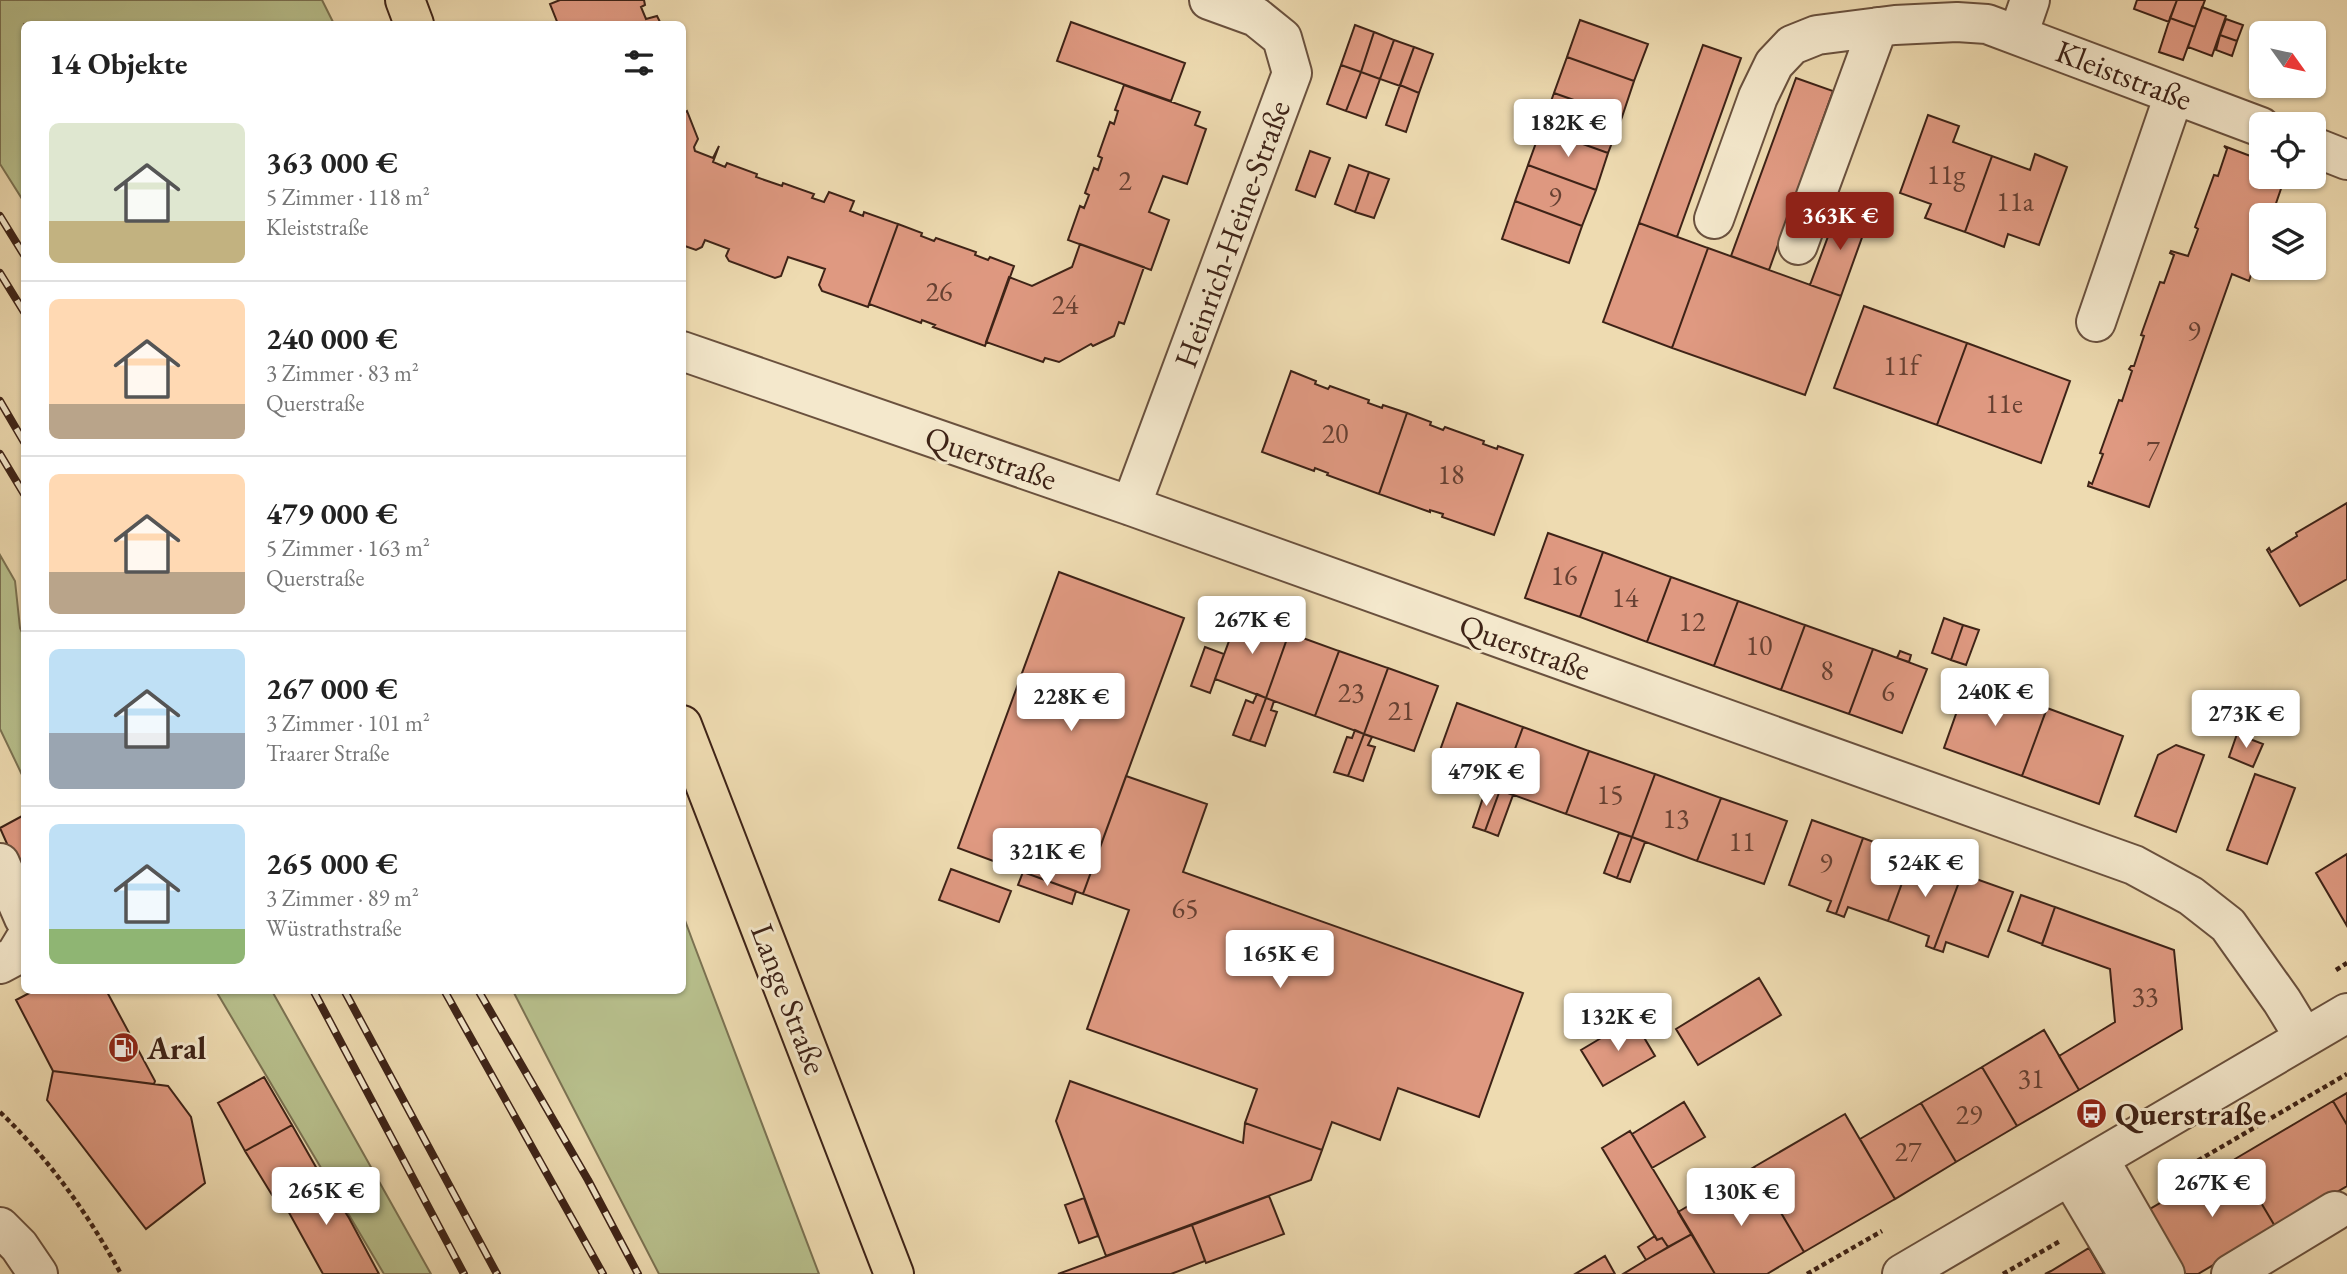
<!DOCTYPE html>
<html lang="de">
<head>
<meta charset="utf-8">
<style>
	body { margin:0; font-family:"EB Garamond",serif; background:#f2f2f2; color:#222; height:100vh; display:flex; flex-direction:column; font-size:26px; white-space:nowrap }
	* { box-sizing:border-box; margin:0 }
	p { font-size:23px; color:#767676 }
	.icon { flex:none; width:38px; height:38px; fill:none; stroke:currentColor; stroke-width:2; stroke-linecap:round; stroke-linejoin:round }
	.map { position:relative; flex:1; overflow:hidden }
	.panel { position:absolute; left:21px; top:21px; width:665px; height:973px; display:flex; flex-direction:column; background:#fff; border-radius:10px; box-shadow:0 2px 5px #0004 }
	.panel>* { flex:none }
	.needle { width:46px; rotate:123deg }
	.tools { position:absolute; left:2249px; top:21px; display:grid; gap:14px }
	.tools a { display:grid; place-items:center; width:77px; height:77px; border-radius:10px; background:#fff; box-shadow:0 2px 5px #0004; font-size:35px }
	.price { position:absolute; translate:-50% -60px; padding:0 16px; border-radius:7px; background:#fff; color:#222; font-size:23px; line-height:46px; filter:drop-shadow(0 2px 4px #0008) }
	.price::after { content:''; position:absolute; left:50%; top:42px; width:21px; height:16px; margin-left:-10px; background:inherit; clip-path:polygon(0 0,100% 0,50% 100%) }
	.price.active { background:#8f2418; color:#fff }
	ul { padding:0; list-style:none }
	li { display:flex; align-items:center; gap:21px; height:175px; padding:0 28px }
	li+li { border-top:2px solid #e0e0e0 }
	li span { display:grid; place-items:center; flex:none; width:196px; height:140px; border-radius:10px; color:#555 }
	li>.icon { margin-inline-start:auto }
	span .icon { width:84px; height:84px; fill:#fffc; stroke-width:1 }
	li b { font-size:30px }
	h2 { display:flex; justify-content:space-between; align-items:center; height:84px; padding:0 28px; font-size:30px }
	.map>svg:first-child { display:block }
</style>
</head>
<body>
<div class="map">
<svg width="2347" height="1274" viewBox="0 0 2347 1274">
	<rect width="100%" height="100%" fill="#eedbb1"/>
	<filter id="stains"><feTurbulence type="fractalNoise" baseFrequency=".00286" numOctaves="4"/><feColorMatrix values="0 0 0 0 .2 0 0 0 0 .09 0 0 0 0 .02 0 0 0 .5 -.17"/></filter>
	<radialGradient id="worn" r=".72"><stop offset=".6" stop-color="#630" stop-opacity="0"/><stop offset="1" stop-color="#630" stop-opacity=".3"/></radialGradient>
	<path fill="#b8c08d" stroke="#7b7252" stroke-width="2" d="M 0,0 L 322,0 L 334,24 L 24,24 L 24,202 L 0,164 Z
		M 0,555 L 15,581 L 20,628 L 24,637 L 24,779 L 0,729 Z
		M 683,915 L 693,942 L 819,1274 L 659,1274 L 513,991 L 682,990 Z
		M 216,991 L 272,991 L 431,1274 L 384,1274 Z"/>
	<path fill="#df9981" stroke="#3e2317" stroke-width="2" d="M 560,0 L 644,0 L 645,5 L 641,7 L 646,19 L 657,16 L 661,24 L 558,24 L 550,4 Z
		M 2137,0 L 2177,0 L 2169,22 L 2134,9 Z
		M 2177,0 L 2205,0 L 2195,27 L 2170,18 Z
		M 2202,7 L 2226,16 L 2212,56 L 2188,47 Z
		M 2170,18 L 2195,27 L 2183,60 L 2159,52 Z
		M 2226,19 L 2243,25 L 2237,41 L 2220,35 Z
		M 1580,20 L 1648,44 L 1634,81 L 1567,57 Z
		M 1071,22 L 1185,63 L 1171,101 L 1057,61 Z
		M 1355,25 L 1374,32 L 1361,72 L 1341,65 Z
		M 1374,32 L 1394,40 L 1380,79 L 1361,72 Z
		M 2220,35 L 2237,41 L 2232,56 L 2216,50 Z
		M 1394,40 L 1414,47 L 1400,86 L 1380,79 Z
		M 1703,45 L 1741,58 L 1677,237 L 1639,223 Z
		M 1414,47 L 1433,54 L 1419,93 L 1400,85 Z
		M 1567,57 L 1634,81 L 1622,117 L 1554,93 Z
		M 1341,65 L 1361,72 L 1346,111 L 1327,104 Z
		M 1361,72 L 1380,79 L 1366,118 L 1346,111 Z
		M 1796,78 L 1833,91 L 1769,270 L 1731,256 Z
		M 1124,85 L 1200,112 L 1195,125 L 1206,129 L 1187,184 L 1163,176 L 1149,212 L 1169,220 L 1151,270 L 1068,240 L 1080,206 L 1084,208 L 1089,195 L 1085,193 L 1094,168 L 1098,170 L 1102,158 L 1098,156 L 1110,122 L 1114,124 L 1118,111 L 1115,110 Z
		M 1400,85 L 1419,93 L 1406,132 L 1386,125 Z
		M 1554,93 L 1622,117 L 1608,153 L 1541,129 Z
		M 682,110 L 684,113 L 687,111 L 698,139 L 694,147 L 695,151 L 713,158 L 719,146 L 713,162 L 725,167 L 727,163 L 757,174 L 756,177 L 782,186 L 783,183 L 814,194 L 812,198 L 824,202 L 829,192 L 854,201 L 850,211 L 863,216 L 864,212 L 898,224 L 868,307 L 822,291 L 819,285 L 825,269 L 788,257 L 781,276 L 775,278 L 729,261 L 726,256 L 729,249 L 705,240 L 702,247 L 696,250 L 682,245 Z
		M 1928,115 L 1959,126 L 1953,142 L 1992,156 L 1965,232 L 1925,218 L 1931,204 L 1900,193 Z
		M 1541,129 L 1608,153 L 1596,190 L 1528,165 Z
		M 2224,146 L 2261,160 L 2261,177 L 2285,177 L 2272,215 L 2261,215 L 2261,246 L 2249,281 L 2232,274 L 2149,507 L 2088,486 L 2089,482 L 2092,484 L 2103,454 L 2100,453 L 2119,400 L 2122,401 L 2132,371 L 2129,369 L 2131,366 L 2134,366 L 2144,336 L 2141,335 L 2160,282 L 2164,283 L 2174,255 L 2170,253 L 2171,251 L 2188,256 L 2198,229 L 2195,227 L 2214,175 L 2218,176 L 2227,149 Z
		M 1310,151 L 1330,158 L 1315,197 L 1296,190 Z
		M 2035,154 L 2067,167 L 2039,245 L 2008,234 L 2004,247 L 1965,232 L 1992,156 L 2030,170 Z
		M 1349,165 L 1369,172 L 1355,212 L 1335,204 Z
		M 1528,165 L 1596,190 L 1582,226 L 1515,201 Z
		M 1369,172 L 1389,179 L 1374,218 L 1355,212 Z
		M 1515,201 L 1582,226 L 1569,263 L 1502,239 Z
		M 1839,207 L 1869,218 L 1841,296 L 1810,285 Z
		M 1639,223 L 1708,248 L 1672,348 L 1603,322 Z
		M 898,224 L 922,233 L 921,236 L 934,241 L 936,238 L 976,252 L 975,255 L 988,260 L 990,257 L 1014,266 L 985,346 L 933,327 L 935,325 L 922,320 L 921,323 L 869,304 Z
		M 1080,244 L 1144,267 L 1124,324 L 1119,322 L 1114,336 L 1093,346 L 1091,344 L 1059,362 L 1045,358 L 1043,362 L 986,342 L 1009,277 L 1032,286 L 1072,267 Z
		M 1708,248 L 1841,296 L 1805,395 L 1672,348 Z
		M 1864,306 L 1967,343 L 1937,425 L 1834,388 Z
		M 1967,343 L 2070,381 L 2041,463 L 1937,425 Z
		M 1291,371 L 1316,381 L 1315,384 L 1328,389 L 1330,386 L 1369,400 L 1368,403 L 1382,408 L 1383,405 L 1407,413 L 1379,494 L 1327,475 L 1328,473 L 1315,468 L 1314,471 L 1262,452 Z
		M 1407,413 L 1431,422 L 1430,425 L 1443,430 L 1445,427 L 1484,441 L 1483,444 L 1497,449 L 1498,446 L 1523,455 L 1494,535 L 1442,517 L 1443,514 L 1430,510 L 1430,512 L 1379,494 Z
		M 2347,503 L 2347,579 L 2300,606 L 2267,550 L 2269,548 L 2271,552 L 2297,536 L 2296,533 Z
		M 1548,533 L 1603,552 L 1580,617 L 1525,598 Z
		M 1603,552 L 1671,577 L 1647,642 L 1580,617 Z
		M 1059,572 L 1184,618 L 1083,894 L 958,848 Z
		M 1671,577 L 1738,601 L 1714,666 L 1647,642 Z
		M 1738,601 L 1805,625 L 1781,690 L 1714,666 Z
		M 1239,614 L 1289,633 L 1266,698 L 1215,679 Z
		M 1944,618 L 1963,625 L 1951,660 L 1932,653 Z
		M 1805,625 L 1873,649 L 1849,714 L 1781,690 Z
		M 1963,625 L 1979,630 L 1966,665 L 1951,660 Z
		M 1289,633 L 1339,651 L 1315,716 L 1266,698 Z
		M 1205,647 L 1224,654 L 1210,693 L 1191,686 Z
		M 1873,649 L 1927,669 L 1902,733 L 1849,714 Z
		M 1339,651 L 1388,668 L 1364,734 L 1315,716 Z
		M 1900,651 L 1911,655 L 1909,662 L 1897,658 Z
		M 1388,668 L 1438,686 L 1414,751 L 1364,734 Z
		M 1968,680 L 2047,708 L 2022,776 L 1944,748 Z
		M 1257,694 L 1266,698 L 1250,741 L 1233,735 L 1246,700 L 1253,703 Z
		M 2259,697 L 2269,720 L 2246,730 L 2236,707 Z
		M 1266,698 L 1274,701 L 1271,710 L 1277,712 L 1265,746 L 1250,741 Z
		M 1457,703 L 1523,727 L 1500,790 L 1434,767 Z
		M 2047,708 L 2123,736 L 2099,804 L 2022,776 Z
		M 1523,727 L 1589,751 L 1566,814 L 1500,790 Z
		M 1355,730 L 1364,734 L 1348,776 L 1334,772 L 1347,737 L 1352,738 Z
		M 1364,734 L 1372,737 L 1368,745 L 1375,747 L 1363,781 L 1348,776 Z
		M 2237,734 L 2263,744 L 2253,767 L 2229,757 Z
		M 2176,745 L 2204,755 L 2176,832 L 2135,816 L 2158,755 Z
		M 1589,751 L 1655,774 L 1632,837 L 1566,814 Z
		M 1655,774 L 1721,798 L 1697,861 L 1632,837 Z
		M 2255,774 L 2295,788 L 2267,864 L 2227,850 Z
		M 1126,776 L 1207,804 L 1183,872 L 1523,993 L 1479,1117 L 1398,1088 L 1380,1140 L 1332,1122 L 1322,1150 L 1245,1123 L 1257,1089 L 1087,1029 L 1129,910 L 1083,894 Z
		M 1487,786 L 1500,790 L 1485,831 L 1473,827 Z
		M 1500,790 L 1513,795 L 1498,836 L 1485,831 Z
		M 1721,798 L 1787,821 L 1764,884 L 1697,861 Z
		M 24,815 L 24,882 L 0,828 Z
		M 1812,820 L 1863,838 L 1836,914 L 1827,911 L 1831,901 L 1789,885 Z
		M 1619,833 L 1632,837 L 1617,878 L 1604,873 Z
		M 1632,837 L 1645,842 L 1630,882 L 1617,878 Z
		M 1863,838 L 1912,856 L 1888,921 L 1848,907 L 1844,917 L 1836,914 Z
		M 2347,854 L 2347,926 L 2316,873 Z
		M 1912,856 L 1962,874 L 1934,949 L 1926,946 L 1929,936 L 1888,921 Z
		M 951,869 L 1011,891 L 999,922 L 939,900 Z
		M 1023,872 L 1076,891 L 1072,904 L 1018,885 Z
		M 1962,874 L 2013,892 L 1988,957 L 1946,942 L 1943,952 L 1934,949 Z
		M 2021,895 L 2055,907 L 2042,944 L 2008,931 Z
		M 2055,907 L 2174,950 L 2182,1029 L 2079,1090 L 2059,1056 L 2115,1022 L 2110,969 L 2042,945 Z
		M 1759,978 L 1781,1015 L 1698,1065 L 1676,1029 Z
		M 35,990 L 106,990 L 155,1081 L 154,1084 L 53,1071 L 16,1000 Z
		M 1633,1019 L 1655,1056 L 1603,1086 L 1581,1050 Z
		M 2044,1030 L 2079,1090 L 2017,1126 L 1982,1067 Z
		M 1982,1067 L 2017,1126 L 1956,1162 L 1921,1103 Z
		M 53,1071 L 168,1086 L 191,1117 L 205,1183 L 146,1229 L 47,1100 Z
		M 264,1077 L 292,1125 L 245,1151 L 218,1103 Z
		M 1070,1081 L 1243,1143 L 1245,1123 L 1322,1150 L 1311,1180 L 1106,1256 L 1056,1121 Z
		M 2347,1093 L 2347,1125 L 2333,1101 Z
		M 2333,1101 L 2347,1125 L 2347,1186 L 2276,1228 L 2235,1159 Z
		M 1684,1102 L 1705,1137 L 1652,1168 L 1632,1134 Z
		M 1921,1103 L 1956,1162 L 1895,1199 L 1860,1139 Z
		M 1845,1114 L 1895,1199 L 1804,1252 L 1754,1167 Z
		M 292,1125 L 317,1169 L 272,1195 L 245,1151 Z
		M 1630,1131 L 1692,1234 L 1668,1247 L 1662,1238 L 1657,1240 L 1602,1148 Z
		M 2235,1159 L 2276,1228 L 2198,1274 L 2185,1274 L 2149,1214 L 2150,1209 Z
		M 1754,1167 L 1804,1252 L 1767,1274 L 1715,1274 L 1678,1212 Z
		M 318,1169 L 349,1218 L 379,1274 L 323,1274 L 277,1191 Z
		M 1269,1196 L 1284,1234 L 1206,1263 L 1192,1225 Z
		M 1084,1198 L 1098,1236 L 1079,1243 L 1065,1205 Z
		M 1192,1225 L 1205,1261 L 1171,1274 L 1058,1274 Z
		M 1692,1234 L 1715,1274 L 1623,1274 L 1646,1260 Z
		M 1655,1236 L 1657,1240 L 1662,1238 L 1668,1247 L 1646,1260 L 1638,1247 Z
		M 2089,1248 L 2104,1274 L 2045,1274 L 2051,1271 Z
		M 1605,1256 L 1615,1274 L 1575,1274 Z"/>
	<g fill="none" stroke-linecap="round" stroke-linejoin="round">
		<defs>
			<path id="minor" d="M 2018,35 L 2030,0
				M 2314,147 L 2347,160
				M 1714,219 L 1758,97 L 1774,64 L 1792,45 L 1817,35 L 1895,25 L 1957,22 L 1987,24 L 2261,127
				M 1798,245 L 1878,27
				M 2096,322 L 2174,95
				M 682,351 L 1131,506 L 2134,865 L 2191,896 L 2228,925 L 2282,1001 L 2304,1037
				M 1131,506 L 1292,73 L 1282,38 L 1256,17 L 1209,0
				M 0,863 L 24,918
				M 0,964 L 15,956 L 24,941
				M 2099,1159 L 2165,1274
				M 2070,1176 L 2128,1274
				M 0,1227 L 19,1246 L 38,1274
				M 1902,1274 L 2347,1013
				M 2231,1274 L 2335,1211"/>
			<path id="major" d="M 405,0 L 414,24
				M 682,725 L 894,1274"/>
		</defs>
		<use href="#minor" stroke="#6a513e" stroke-width="42"/>
		<use href="#major" stroke="#3e2317" stroke-width="42"/>
		<path stroke="#3e2317" stroke-width="4.5" stroke-dasharray="5 3.5" stroke-linecap="butt" d="M 2336,970 L 2347,963
			M 0,1112 C 50,1160 88,1214 121,1274
			M 2161,1182 L 2347,1074
			M 1807,1274 L 1882,1231
			M 2003,1274 L 2060,1241"/>
		<use href="#minor" stroke="#f4e8cc" stroke-width="38"/>
		<use href="#major" stroke="#eedbb1" stroke-width="38"/>
		<defs>
			<path id="rail" d="M 0,216 L 24,255
				M 0,273 L 24,312
				M 0,401 L 24,442
				M 0,454 L 24,494
				M 313,990 L 464,1274
				M 344,990 L 497,1274
				M 444,990 L 603,1274
				M 478,990 L 588,1180 L 638,1274"/>
		</defs>
		<use href="#rail" stroke="#3e2317" stroke-width="8"/>
		<use href="#rail" stroke="#f4e8cc" stroke-width="5" stroke-dasharray="16" stroke-linecap="butt"/>
	</g>
	<defs>
		<symbol id="fuel-disc" viewBox="-11 -11 22 22"><circle r="9.5" fill="#8f2418" stroke="#f4e8cc"/><path d="M-5.5-6h7V0h2V4h1.3V-2.5L3-4.5l.8-.8L6-3V5H2.5V1h-1V6h-7ZM-4.2-4.7v3.2H.2V-4.7Z" fill="#fff"/></symbol>
		<symbol id="bus-disc" viewBox="-11 -11 22 22"><circle r="9.5" fill="#8f2418" stroke="#f4e8cc"/><path d="M-5-6H5V4H4V6H2V4H-2V6H-4V4H-5ZM-3.5-4V0h7V-4ZM-3.5 1.2v1.5H-2V1.2ZM2 1.2v1.5H3.5V1.2Z" fill="#fff"/></symbol>
	</defs>
	<g fill-rule="evenodd">
		<use href="#fuel-disc" x="106" y="1030" width="35" height="35"/>
		<use href="#bus-disc" x="2074" y="1096" width="35" height="35"/>
	</g>
	<g text-anchor="middle" stroke-width="6" stroke-linejoin="round" paint-order="stroke">
		<g font-size="28" fill="#664032">
			<text x="1946" y="184">11g</text>
			<text x="1125" y="190">2</text>
			<text x="1555" y="206">9</text>
			<text x="2015" y="211">11a</text>
			<text x="939" y="301">26</text>
			<text x="1065" y="314">24</text>
			<text x="2194" y="340">9</text>
			<text x="1901" y="375">11f</text>
			<text x="2004" y="413">11e</text>
			<text x="1335" y="443">20</text>
			<text x="2153" y="460">7</text>
			<text x="1451" y="484">18</text>
			<text x="1564" y="585">16</text>
			<text x="1625" y="607">14</text>
			<text x="1692" y="631">12</text>
			<text x="1759" y="655">10</text>
			<text x="1827" y="680">8</text>
			<text x="1888" y="701">6</text>
			<text x="1351" y="702">23</text>
			<text x="1401" y="720">21</text>
			<text x="1610" y="804">15</text>
			<text x="1676" y="828">13</text>
			<text x="1742" y="851">11</text>
			<text x="1826" y="872">9</text>
			<text x="1185" y="918">65</text>
			<text x="2145" y="1006">33</text>
			<text x="2031" y="1088">31</text>
			<text x="1969" y="1124">29</text>
			<text x="1908" y="1161">27</text>
		</g>
		<g font-size="32" fill="#3e2317" stroke="#f4e8cc">
			<text transform="translate(2124 75) rotate(21)" y="11">Kleiststraße</text>
			<text transform="translate(1232 234) rotate(-70)" y="11">Heinrich-Heine-Straße</text>
			<text transform="translate(991 458) rotate(19)" y="11">Querstraße</text>
			<text transform="translate(1525 647) rotate(20)" y="11">Querstraße</text>
			<text transform="translate(789 999) rotate(69)" y="11">Lange Straße</text>
		</g>
		<g font-size="32" font-weight="bold" fill="#3e2317" stroke="#f4e8cc" text-anchor="start">
			<text x="147" y="1059">Aral</text>
			<text x="2115" y="1125">Querstraße</text>
		</g>
	</g>
	<rect width="100%" height="100%" filter="url(#stains)"/>
	<rect width="100%" height="100%" fill="url(#worn)"/>
</svg>
<div class="tools">
<a><svg class="needle" viewBox="-14 -14 28 28"><path d="M0-13l5 13h-10z" fill="#e53935"/><path d="M0 13l5-13h-10z" fill="#767676"/></svg></a>
<a><svg class="icon" aria-label="locate" viewBox="0 0 24 24"><circle cx="12" cy="12" r="6"/><path d="M12 2v4M12 18v4M2 12h4M18 12h4"/></svg></a>
<a><svg class="icon" aria-label="layers" viewBox="0 0 24 24"><path d="M12 4l9 5-9 5-9-5zM3 14l9 5 9-5"/></svg></a>
</div>
<b class="price" style="left:1568px;top:159px">182K €</b>
<b class="price active" style="left:1840px;top:252px">363K €</b>
<b class="price" style="left:1252px;top:656px">267K €</b>
<b class="price" style="left:1995px;top:728px">240K €</b>
<b class="price" style="left:1071px;top:733px">228K €</b>
<b class="price" style="left:2246px;top:750px">273K €</b>
<b class="price" style="left:1486px;top:808px">479K €</b>
<b class="price" style="left:1047px;top:888px">321K €</b>
<b class="price" style="left:1925px;top:899px">524K €</b>
<b class="price" style="left:1280px;top:990px">165K €</b>
<b class="price" style="left:1618px;top:1053px">132K €</b>
<b class="price" style="left:2212px;top:1219px">267K €</b>
<b class="price" style="left:326px;top:1227px">265K €</b>
<b class="price" style="left:1741px;top:1228px">130K €</b>
<section class="panel">
<h2>14 Objekte<svg class="icon" aria-label="filters" viewBox="0 0 24 24"><path d="M4 7h16M4 17h16"/><circle cx="9" cy="7" r="2"/><circle cx="15" cy="17" r="2"/></svg></h2>
<ul>
<li><span style="background:linear-gradient(#dfe7d0 70%,#c2b280 0)"><svg class="icon" aria-label="home" viewBox="0 0 24 24"><path d="M3 11l9-7 9 7M6 9v11h12V9"/></svg></span><div><b>363 000 €</b><p>5 Zimmer · 118 m²</p><p>Kleiststraße</p></div></li>
<li><span style="background:linear-gradient(#ffd9b3 75%,#b9a48a 0)"><svg class="icon" aria-label="home" viewBox="0 0 24 24"><path d="M3 11l9-7 9 7M6 9v11h12V9"/></svg></span><div><b>240 000 €</b><p>3 Zimmer · 83 m²</p><p>Querstraße</p></div></li>
<li><span style="background:linear-gradient(#ffd9b3 70%,#b9a48a 0)"><svg class="icon" aria-label="home" viewBox="0 0 24 24"><path d="M3 11l9-7 9 7M6 9v11h12V9"/></svg></span><div><b>479 000 €</b><p>5 Zimmer · 163 m²</p><p>Querstraße</p></div></li>
<li><span style="background:linear-gradient(#bfe0f5 60%,#9aa5b1 0)"><svg class="icon" aria-label="home" viewBox="0 0 24 24"><path d="M3 11l9-7 9 7M6 9v11h12V9"/></svg></span><div><b>267 000 €</b><p>3 Zimmer · 101 m²</p><p>Traarer Straße</p></div></li>
<li><span style="background:linear-gradient(#bfe0f5 75%,#8fb573 0)"><svg class="icon" aria-label="home" viewBox="0 0 24 24"><path d="M3 11l9-7 9 7M6 9v11h12V9"/></svg></span><div><b>265 000 €</b><p>3 Zimmer · 89 m²</p><p>Wüstrathstraße</p></div></li>
</ul>
</section>
</div>
</body>
</html>
